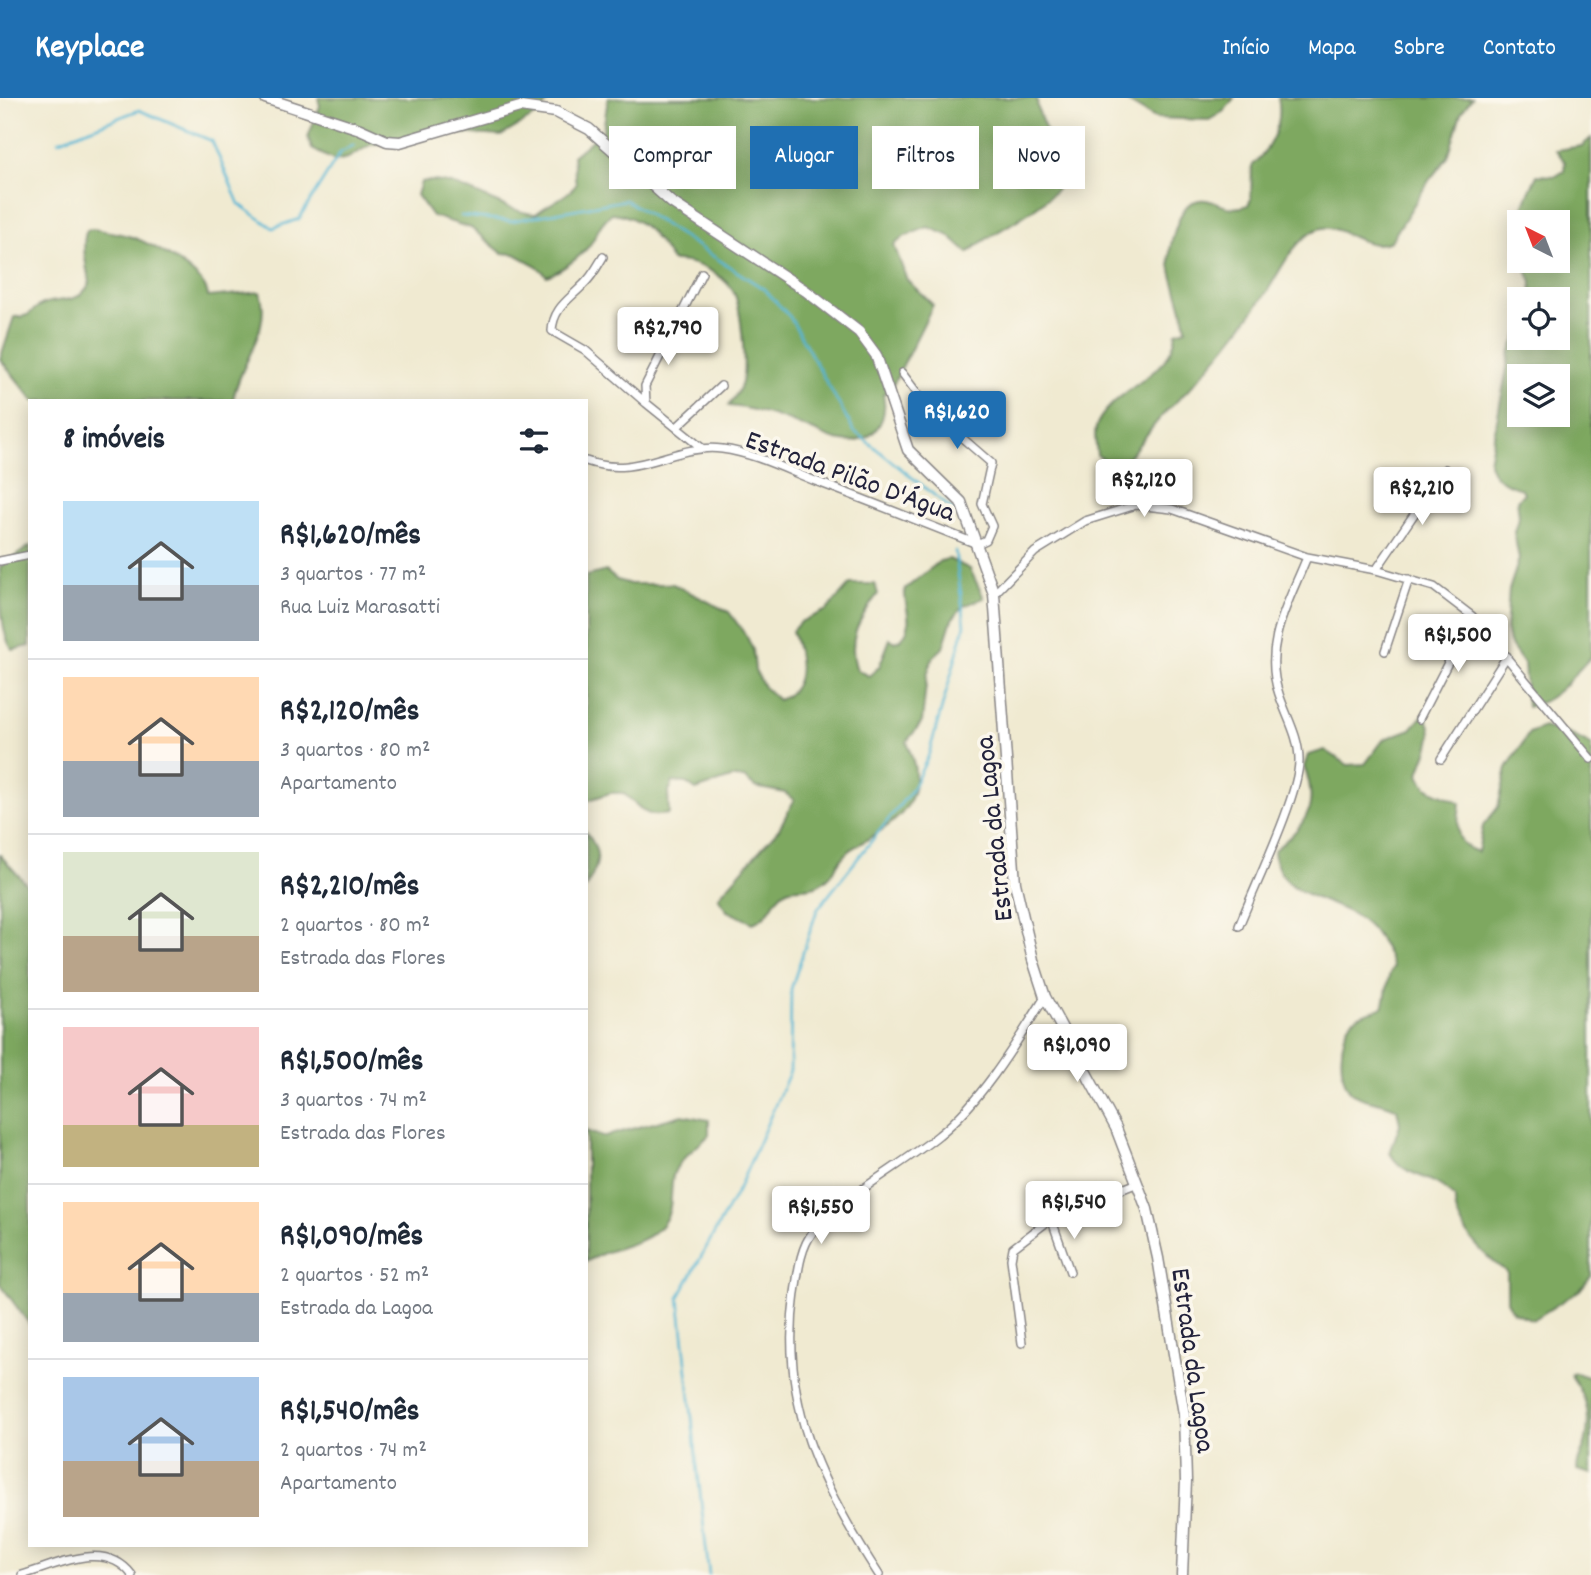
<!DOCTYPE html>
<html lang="pt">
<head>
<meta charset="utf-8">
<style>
	body { margin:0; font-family:Dekko,sans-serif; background:#f6f6f7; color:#1f2937; height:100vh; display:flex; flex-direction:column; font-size:26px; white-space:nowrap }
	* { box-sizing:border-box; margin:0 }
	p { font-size:23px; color:#747a83 }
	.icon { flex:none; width:38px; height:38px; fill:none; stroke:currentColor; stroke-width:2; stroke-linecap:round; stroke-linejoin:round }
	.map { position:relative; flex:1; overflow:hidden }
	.side { position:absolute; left:28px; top:301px; width:560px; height:1148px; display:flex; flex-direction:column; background:#fff; border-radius:0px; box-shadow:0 4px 18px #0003 }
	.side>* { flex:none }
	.guide { position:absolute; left:609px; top:28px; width:665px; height:63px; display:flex; gap:14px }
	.needle { width:46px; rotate:318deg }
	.tools { position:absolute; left:1507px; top:112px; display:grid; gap:14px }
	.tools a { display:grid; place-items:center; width:63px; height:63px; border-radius:0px; background:#fff; box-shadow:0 4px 18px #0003; font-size:35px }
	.price { position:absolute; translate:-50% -60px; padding:0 16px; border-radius:7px; background:#fff; color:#222; font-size:23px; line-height:46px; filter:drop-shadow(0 2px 4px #0008) }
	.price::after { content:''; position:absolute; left:50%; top:42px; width:21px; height:16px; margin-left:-10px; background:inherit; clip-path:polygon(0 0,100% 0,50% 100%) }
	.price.active { background:#1f6fb2; color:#fff }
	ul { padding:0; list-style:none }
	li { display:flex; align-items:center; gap:21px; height:175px; padding:0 35px }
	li+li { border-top:2px solid #e0e1e3 }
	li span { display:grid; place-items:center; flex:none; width:196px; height:140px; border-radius:0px; color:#555 }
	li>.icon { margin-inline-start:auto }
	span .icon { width:84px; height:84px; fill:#fffc; stroke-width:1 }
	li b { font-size:30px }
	h2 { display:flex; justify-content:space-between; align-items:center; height:84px; padding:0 35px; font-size:30px }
	.tag { padding:0 24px; border-radius:0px; background:#fff; box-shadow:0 4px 18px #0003; font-size:24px; line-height:63px }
	.tag.active { background:#1f6fb2; color:#fff }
	header { display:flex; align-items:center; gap:42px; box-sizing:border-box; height:98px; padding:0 35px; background:#1f6fb2; color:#fff }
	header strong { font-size:33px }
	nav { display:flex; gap:38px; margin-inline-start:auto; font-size:24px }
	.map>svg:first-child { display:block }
</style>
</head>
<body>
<header>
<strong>Keyplace</strong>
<nav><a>Início</a><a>Mapa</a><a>Sobre</a><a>Contato</a></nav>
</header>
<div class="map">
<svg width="1591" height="1477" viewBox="0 0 1591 1477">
	<rect width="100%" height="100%" fill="#fbf7ec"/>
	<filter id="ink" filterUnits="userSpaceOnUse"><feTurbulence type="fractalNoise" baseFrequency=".0143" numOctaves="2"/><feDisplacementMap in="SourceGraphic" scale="14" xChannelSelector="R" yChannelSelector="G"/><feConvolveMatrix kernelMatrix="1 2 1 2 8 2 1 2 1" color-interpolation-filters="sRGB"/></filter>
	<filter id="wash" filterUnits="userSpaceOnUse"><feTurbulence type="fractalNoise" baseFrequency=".00686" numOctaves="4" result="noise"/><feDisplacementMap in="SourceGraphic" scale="28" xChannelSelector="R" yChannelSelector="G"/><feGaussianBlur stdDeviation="1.57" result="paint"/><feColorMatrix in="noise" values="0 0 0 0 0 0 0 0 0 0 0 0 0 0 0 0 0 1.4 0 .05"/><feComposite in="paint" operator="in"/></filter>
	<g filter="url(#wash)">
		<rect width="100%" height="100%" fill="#f0ead1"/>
		<path fill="#7ea860" stroke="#50654e" stroke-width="2" fill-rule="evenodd" d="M 318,0 L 552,0 L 536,17 L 501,38 L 442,34 L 370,47 L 348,60 L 335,63 L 312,51 L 308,39 L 320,8 Z
			M 608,0 L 1037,0 C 1037,26 1058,47 1063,72 C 1069,102 988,134 968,155 L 948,137 L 928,129 L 905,138 L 894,147 L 907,182 L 933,207 L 891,291 L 883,296 C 889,324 872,347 842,343 C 829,342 818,334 807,330 C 783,320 754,310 729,308 C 733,300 740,293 742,284 C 746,267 742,209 733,193 C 722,174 693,162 672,163 C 657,140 641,117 612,115 C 596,129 599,135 589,148 C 579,160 561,173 547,178 L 537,168 L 515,156 L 502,155 L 471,130 L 432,118 L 417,97 L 421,84 C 459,77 497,113 536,116 C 549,104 565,101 576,87 L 573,58 L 603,33 Z
			M 1121,0 L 1234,0 L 1224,13 L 1209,22 L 1155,20 Z
			M 1278,0 L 1472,0 L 1461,15 L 1448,59 L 1430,81 L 1391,143 C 1362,156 1340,121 1316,132 C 1291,144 1279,177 1264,198 C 1242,230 1216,261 1190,290 C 1181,300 1169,309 1160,320 C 1147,335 1137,352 1122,365 L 1109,364 L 1097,357 C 1096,346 1093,334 1098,324 C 1117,288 1173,278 1176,234 L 1186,231 C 1180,184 1157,171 1179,122 C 1182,113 1187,105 1196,103 C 1214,97 1224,117 1248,107 L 1251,101 L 1252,68 C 1270,50 1284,27 1278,0 Z
			M 1591,40 L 1591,559 C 1571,579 1557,603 1527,609 L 1524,566 L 1509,545 L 1506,531 L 1509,492 L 1519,461 L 1514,434 L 1519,418 L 1517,402 L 1524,395 L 1522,391 C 1508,388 1491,379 1489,364 L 1510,255 L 1519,234 L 1519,240 L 1558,240 L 1558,201 L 1531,201 L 1532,183 L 1521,163 L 1558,163 L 1558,124 L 1519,124 L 1519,158 C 1509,130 1526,103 1537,77 L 1556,78 L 1564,73 L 1565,64 L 1556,52 L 1582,48 ZM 1519,278 L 1558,278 L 1558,317 L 1519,317 Z
			M 93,131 C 106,133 120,135 132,139 C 152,146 208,177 208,199 L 260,194 C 273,232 238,267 233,303 L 34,303 L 0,261 L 14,219 C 34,219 29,212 43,206 C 62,199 79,208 90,184 C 86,171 81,144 87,132 Z
			M 30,448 L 30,548 L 13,552 C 0,539 0,492 0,469 Z
			M 949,461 L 970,471 L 984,500 L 963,508 L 952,521 L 943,550 L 933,559 L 927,577 L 922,624 L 907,643 C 909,654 915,664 915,675 C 918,717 880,733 850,752 C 835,762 837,778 818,787 C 808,792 795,788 787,792 C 771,800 774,817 753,825 L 727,813 L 718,799 L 779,731 L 794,702 L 785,695 L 755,689 L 744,680 L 731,680 L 696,692 L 686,685 L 673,684 L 668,695 L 669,716 C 642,720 643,711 623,695 L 610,695 L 586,703 L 586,478 L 606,473 L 617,482 L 630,486 L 673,486 L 729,514 L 747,539 L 753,552 L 755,572 L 764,589 L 778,602 C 808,591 801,558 792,533 L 800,524 L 827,512 L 850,486 L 875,486 L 878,496 C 859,521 846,541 857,572 L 869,578 L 879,569 L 890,541 L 896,544 C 919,531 903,510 905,491 L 940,463 Z
			M 1424,616 C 1439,638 1426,653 1419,676 C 1426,697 1443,694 1460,705 C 1458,728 1452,746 1478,754 L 1483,728 L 1498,709 L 1507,670 L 1529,635 L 1543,629 L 1570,636 L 1591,647 L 1591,1178 L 1580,1192 L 1533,1222 L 1513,1214 L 1507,1203 L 1507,1174 C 1485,1159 1453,1128 1455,1100 C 1432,1074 1405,1082 1390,1055 L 1400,1026 L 1397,1011 C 1383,1002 1364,1005 1351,994 C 1337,980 1339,935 1353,922 C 1362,914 1373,915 1383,909 C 1388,896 1386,878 1393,869 C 1385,847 1375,830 1354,817 C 1323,799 1276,796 1274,752 C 1306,728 1320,708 1304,669 L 1308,657 L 1325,652 L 1348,667 L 1365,666 L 1384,641 L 1411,631 Z
			M 586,734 C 603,756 599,766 586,790 Z
			M 0,757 L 30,790 L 30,1227 L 0,1186 Z
			M 682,1017 L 709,1022 L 709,1037 C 699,1048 677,1062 673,1078 C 669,1097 675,1113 660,1129 C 640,1150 609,1148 586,1164 L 586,1033 L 603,1039 Z
			M 1576,1275 L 1591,1280 L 1591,1376 L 1577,1372 C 1577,1361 1582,1356 1585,1346 C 1591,1319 1588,1301 1572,1279 L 1571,1276 Z"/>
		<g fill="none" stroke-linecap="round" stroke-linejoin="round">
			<path stroke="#55b6d4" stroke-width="2.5" d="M 58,43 L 139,12 L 212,43 L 239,106 L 273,130 L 299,121 L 340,55 L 354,47
				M 461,118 L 511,123 L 626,102 L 764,191 L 790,219 L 854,333 L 954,413
				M 709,1477 L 679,1199 L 739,1090 L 790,973 L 791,891 L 817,812 L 911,693 L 928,659 L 965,527 L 955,453"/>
		</g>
	</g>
	<g filter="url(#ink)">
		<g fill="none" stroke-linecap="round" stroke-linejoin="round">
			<defs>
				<path id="street" d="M 603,159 C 597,169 592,179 583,187 C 569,202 553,210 552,233 L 585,252 L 646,305
					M 702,175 L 645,288 L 646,305 L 703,351
					M 677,329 L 721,288
					M 586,363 C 640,382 673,345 722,351 C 754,355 787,372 818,384 C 871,404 924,425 977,446 L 986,442 L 992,428 L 982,406 L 991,365 L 929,311 L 902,275
					M 0,463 L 30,457
					M 1376,472 L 1445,371
					M 994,496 L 1035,454 L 1085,423 L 1136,407 L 1172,411 L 1307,459 L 1376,472 L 1434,489 L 1472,518 L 1591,661
					M 1385,553 L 1409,481
					M 1419,621 L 1472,518
					M 1441,661 L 1507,558
					M 1239,828 C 1253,792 1300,696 1299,662 C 1299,638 1286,618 1279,596 C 1262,547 1289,504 1307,459
					M 1051,1120 L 1070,1174
					M 1022,1245 L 1011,1161 L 1013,1150 L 1056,1117 L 1138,1085
					M 22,1477 C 57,1467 105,1441 132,1477
					M 879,1477 C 821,1388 779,1304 795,1195 C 798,1175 800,1150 813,1134 C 838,1102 905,1065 939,1037 C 981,1004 1017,944 1045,899"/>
				<path id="secondary" d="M 265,0 L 360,31 L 387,43 L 400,44 L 520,9 L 556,14 L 589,31 L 671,104 L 806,193 L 859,234 L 876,257 L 908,352 L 961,404 L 994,496 L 1015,785 L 1033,862 L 1045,899 L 1116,1030 L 1147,1111 L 1158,1160 L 1184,1316 L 1186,1383 L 1182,1477"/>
			</defs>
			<use href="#street" stroke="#898686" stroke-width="10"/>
			<use href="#secondary" stroke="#898686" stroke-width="13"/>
			<use href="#street" stroke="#fff" stroke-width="7"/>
			<use href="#secondary" stroke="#fff" stroke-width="10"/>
		</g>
	</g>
	<g text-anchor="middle" stroke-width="7" stroke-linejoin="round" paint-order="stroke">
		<g font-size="28" fill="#22223b" stroke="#fbf7ec">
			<text transform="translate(851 376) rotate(20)" y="10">Estrada Pilão D'Água</text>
			<text transform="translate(992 731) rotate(-96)" y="10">Estrada da Lagoa</text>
			<text transform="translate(1195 1262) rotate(82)" y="10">Estrada da Lagoa</text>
		</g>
	</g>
</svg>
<div class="tools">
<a><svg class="needle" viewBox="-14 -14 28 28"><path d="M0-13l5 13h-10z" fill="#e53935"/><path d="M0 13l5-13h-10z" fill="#747a83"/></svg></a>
<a><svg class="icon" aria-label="locate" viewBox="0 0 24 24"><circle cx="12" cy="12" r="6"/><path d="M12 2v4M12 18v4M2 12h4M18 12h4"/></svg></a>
<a><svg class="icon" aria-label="layers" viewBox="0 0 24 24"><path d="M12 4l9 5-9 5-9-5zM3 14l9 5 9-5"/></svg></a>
</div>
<b class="price" style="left:668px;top:269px">R$2,790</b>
<b class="price active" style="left:957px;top:353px">R$1,620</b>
<b class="price" style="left:1144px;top:421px">R$2,120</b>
<b class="price" style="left:1422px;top:429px">R$2,210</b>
<b class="price" style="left:1458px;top:576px">R$1,500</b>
<b class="price" style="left:1077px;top:986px">R$1,090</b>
<b class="price" style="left:1074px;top:1143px">R$1,540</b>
<b class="price" style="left:821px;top:1148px">R$1,550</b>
<div class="guide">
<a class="tag">Comprar</a>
<a class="tag active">Alugar</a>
<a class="tag">Filtros</a>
<a class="tag">Novo</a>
</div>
<section class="side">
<h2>8 imóveis<svg class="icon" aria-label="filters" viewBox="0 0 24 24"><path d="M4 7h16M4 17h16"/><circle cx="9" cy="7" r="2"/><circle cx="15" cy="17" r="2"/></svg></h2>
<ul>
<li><span style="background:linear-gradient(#bfe0f5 60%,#9aa5b1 0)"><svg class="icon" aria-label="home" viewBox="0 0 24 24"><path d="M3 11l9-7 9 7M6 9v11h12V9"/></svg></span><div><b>R$1,620/mês</b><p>3 quartos · 77 m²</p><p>Rua Luiz Marasatti</p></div></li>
<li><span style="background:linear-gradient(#ffd9b3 60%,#9aa5b1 0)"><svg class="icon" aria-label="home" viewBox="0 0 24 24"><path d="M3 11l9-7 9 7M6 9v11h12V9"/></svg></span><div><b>R$2,120/mês</b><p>3 quartos · 80 m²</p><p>Apartamento</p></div></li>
<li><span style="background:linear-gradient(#dfe7d0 60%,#b9a48a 0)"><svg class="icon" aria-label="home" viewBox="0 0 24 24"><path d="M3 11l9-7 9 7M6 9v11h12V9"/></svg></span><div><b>R$2,210/mês</b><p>2 quartos · 80 m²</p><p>Estrada das Flores</p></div></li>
<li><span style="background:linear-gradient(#f6c9c9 70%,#c2b280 0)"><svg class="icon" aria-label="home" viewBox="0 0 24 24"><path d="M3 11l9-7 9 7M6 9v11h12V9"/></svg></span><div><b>R$1,500/mês</b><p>3 quartos · 74 m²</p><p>Estrada das Flores</p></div></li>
<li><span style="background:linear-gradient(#ffd9b3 65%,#9aa5b1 0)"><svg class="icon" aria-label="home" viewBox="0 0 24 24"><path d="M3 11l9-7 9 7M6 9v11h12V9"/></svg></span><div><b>R$1,090/mês</b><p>2 quartos · 52 m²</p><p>Estrada da Lagoa</p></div></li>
<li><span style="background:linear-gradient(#a9c7e8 60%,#b9a48a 0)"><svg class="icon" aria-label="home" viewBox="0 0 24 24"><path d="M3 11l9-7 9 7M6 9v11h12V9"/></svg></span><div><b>R$1,540/mês</b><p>2 quartos · 74 m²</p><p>Apartamento</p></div></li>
</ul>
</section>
</div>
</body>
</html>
